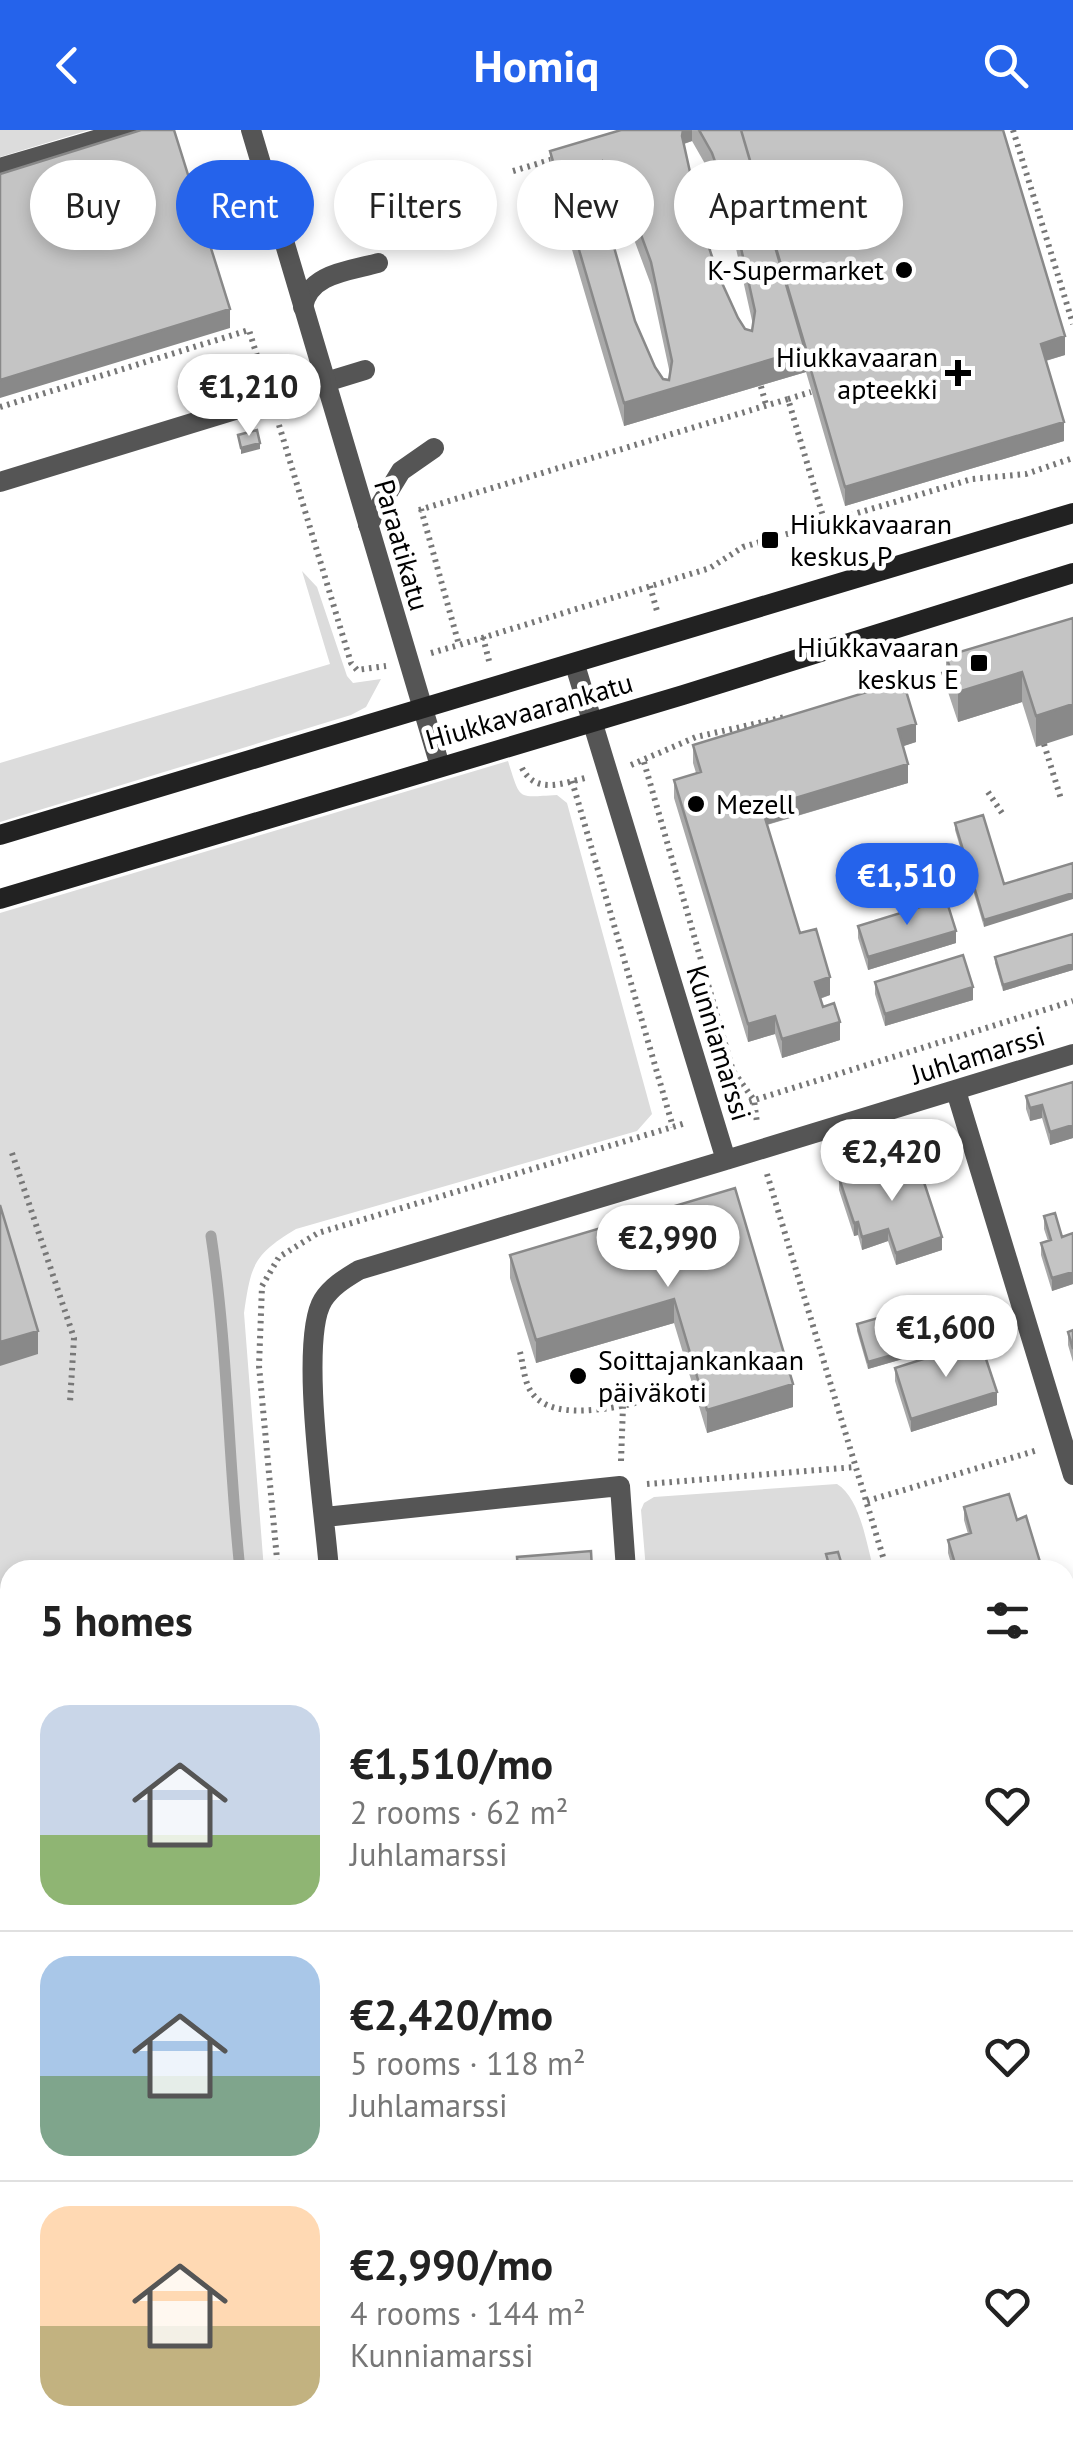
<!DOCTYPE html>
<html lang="en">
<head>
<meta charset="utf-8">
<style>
	body { margin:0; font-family:"PT Sans",sans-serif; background:#f2f2f2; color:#222; height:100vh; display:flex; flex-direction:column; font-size:38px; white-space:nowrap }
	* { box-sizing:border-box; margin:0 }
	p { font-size:32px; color:#767676 }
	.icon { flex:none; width:55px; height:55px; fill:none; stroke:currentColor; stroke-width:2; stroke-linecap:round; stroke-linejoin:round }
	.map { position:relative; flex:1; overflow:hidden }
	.side { position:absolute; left:0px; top:1430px; width:1075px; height:890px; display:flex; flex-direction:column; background:#fff; border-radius:30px 30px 0 0; box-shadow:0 5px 15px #0003 }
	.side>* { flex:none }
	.hud { position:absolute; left:30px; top:30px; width:1015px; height:90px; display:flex; gap:20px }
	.price { position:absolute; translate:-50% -85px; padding:0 22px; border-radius:35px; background:#fff; color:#222; font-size:32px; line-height:65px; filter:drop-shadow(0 2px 5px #0008) }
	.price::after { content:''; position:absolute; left:50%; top:60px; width:30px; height:22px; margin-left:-15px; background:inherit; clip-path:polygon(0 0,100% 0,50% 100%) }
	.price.on { background:#2563eb; color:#fff }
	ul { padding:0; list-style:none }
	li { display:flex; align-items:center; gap:30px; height:250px; padding:0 40px }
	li+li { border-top:2px solid #e0e0e0 }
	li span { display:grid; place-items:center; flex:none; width:280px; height:200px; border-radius:30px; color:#555 }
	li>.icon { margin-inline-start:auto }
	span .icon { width:120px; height:120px; fill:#fffc; stroke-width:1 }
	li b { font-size:42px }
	h2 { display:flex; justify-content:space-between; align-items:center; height:120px; padding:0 40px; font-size:42px }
	.pill { padding:0 35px; border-radius:45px; background:#fff; box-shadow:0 5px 15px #0003; font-size:35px; line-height:90px }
	.pill.on { background:#2563eb; color:#fff }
	header { display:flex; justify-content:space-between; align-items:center; height:130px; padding:0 40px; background:#2563eb; color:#fff; font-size:45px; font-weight:800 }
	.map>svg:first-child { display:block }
</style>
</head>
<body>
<header><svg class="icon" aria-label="back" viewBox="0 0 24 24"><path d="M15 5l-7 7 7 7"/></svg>Homiq<svg class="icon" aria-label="search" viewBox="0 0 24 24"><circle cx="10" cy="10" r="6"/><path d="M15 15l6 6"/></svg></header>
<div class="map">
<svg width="1073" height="2320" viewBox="0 0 1073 2320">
	<rect width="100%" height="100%" fill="#fff"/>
	<path fill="#dcdcdc" d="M 0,0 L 89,0 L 0,27 Z
		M 302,441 L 317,457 L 347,546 L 353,553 L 381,549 L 366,577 L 351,585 L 0,692 L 0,633 L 330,534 Z
		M 508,631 C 521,672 517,667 557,665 L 567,673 L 652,984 L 637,1001 L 296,1099 C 253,1125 251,1135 244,1183 L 264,1440 L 10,1440 L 10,2310 L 208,2310 L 210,2320 L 0,2320 L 0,783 Z
		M 837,1354 C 861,1369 866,1414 874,1440 L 646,1440 L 641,1380 L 644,1373 L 654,1367 Z
		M 1073,1823 L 1073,1914 L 1065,1916 L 1065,1826 Z
		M 1065,1993 L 1073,2003 L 1073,2320 L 304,2320 L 316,2310 L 1065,2310 Z"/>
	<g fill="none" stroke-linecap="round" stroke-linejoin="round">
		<path stroke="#a3a3a3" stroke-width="11" d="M 211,1106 C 228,1217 228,1328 240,1440
			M 0,1847 L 10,1839"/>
		<path stroke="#777" stroke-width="6" stroke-dasharray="2.5 5" stroke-linecap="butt" d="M 1013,0 L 1073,194
			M 513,41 L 557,28
			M 759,249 L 766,275
			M 788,269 L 811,262
			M 0,277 L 249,200 L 263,245
			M 279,295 L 351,533 L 357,540 L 386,536
			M 421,379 L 459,515 L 710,438 L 743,417 L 972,349 L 1026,344 L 1073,328
			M 419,380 L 788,269 L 825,393
			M 650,456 L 657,481
			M 483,507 L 489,531
			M 431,523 L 459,515
			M 899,559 L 953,541
			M 1044,614 L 1061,669
			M 644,632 L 733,941 L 754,970 L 757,993
			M 631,635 L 696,607 L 785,587
			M 522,638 C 535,664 561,654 585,648
			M 572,651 L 673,997
			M 988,662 L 1004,686
			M 735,976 L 1073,871
			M 12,1023 L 74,1208 L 70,1272
			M 767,1044 L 887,1440
			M 520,1222 C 523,1233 524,1250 530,1260 C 552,1299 638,1272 672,1264
			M 621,1331 L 623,1276
			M 647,1354 L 855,1337
			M 867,1371 L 1038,1320
			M 278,1440 L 259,1236 L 262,1156 L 279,1127 L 318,1103 L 686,993
			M 1065,1926 L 1073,1923
			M 1065,1975 L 1073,1987
			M 1065,2174 L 1073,2177
			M 286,2320 L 300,2310
			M 403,2320 L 434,2310"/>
		<path stroke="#555" stroke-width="20" d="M 251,0 L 279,94
			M 0,38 L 129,0
			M 303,177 C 309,143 350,141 378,133
			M 0,352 L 365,240
			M 368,395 L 401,341 L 434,318"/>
		<path stroke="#555" stroke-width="20" d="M 279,94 L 440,636
			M 956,961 L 1073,1345
			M 726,1030 L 1073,924
			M 325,1387 L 620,1356 L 626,1440
			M 329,1440 C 325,1384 298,1210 323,1170 C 332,1156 346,1148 359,1140 L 726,1030 L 575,535
			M 1069,1598 L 1073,1597"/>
		<path stroke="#222" stroke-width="20" d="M 0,705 L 1073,383
			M 0,769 L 683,565 L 1073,443"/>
	</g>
	<path fill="#a9a9a9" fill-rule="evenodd" d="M 621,0 L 1003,0 L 1065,225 L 1046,231 L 1064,311 L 845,376 L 806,242 L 624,296 L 550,45 L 550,21 ZM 692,11 L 712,46 L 733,105 L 753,195 L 752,201 L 745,199 L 738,188 L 717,142 L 702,96 L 684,14 ZM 603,56 L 617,72 L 629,96 L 651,155 L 670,244 L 669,250 L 663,249 L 655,237 L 635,191 L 604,82 L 601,67 Z
		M 1073,488 L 1036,617 L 1022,572 L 958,592 L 946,556 L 946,526 Z
		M 916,612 L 903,616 L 908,653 L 767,695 L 800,803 L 830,865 L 820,869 L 823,877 L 840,910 L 782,928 L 775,904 L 748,912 L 674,668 L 674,650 L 696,643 L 693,633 L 693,615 Z
		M 955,693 L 1004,754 L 984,797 L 955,700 Z
		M 858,796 L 956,813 L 868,840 L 858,808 Z
		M 1073,804 L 1073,840 L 1003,861 L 995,833 L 995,827 Z
		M 875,852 L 973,870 L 885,896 L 875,864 Z
		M 1073,952 L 1073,1008 L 1050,1015 L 1042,988 L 1030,991 L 1026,979 L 1026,966 Z
		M 905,1041 L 942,1120 L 896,1135 L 888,1111 L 862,1120 L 858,1105 L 854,1106 L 839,1060 L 839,1048 Z
		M 735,1058 L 793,1277 L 707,1303 L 674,1193 L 536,1233 L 510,1148 L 510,1125 Z
		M 1044,1086 L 1062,1107 L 1073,1103 L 1073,1154 L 1052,1161 L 1041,1125 L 1041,1113 L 1048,1111 L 1044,1099 Z
		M 857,1194 L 913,1226 L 868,1239 L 857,1201 Z
		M 1073,1200 L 1073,1232 L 1068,1215 L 1068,1202 Z
		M 895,1238 L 997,1275 L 911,1302 L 895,1251 Z
		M 964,1377 L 1017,1390 L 1040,1440 L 953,1440 L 948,1423 L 948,1410 L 968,1404 L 964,1390 Z"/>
	<path fill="#898989" d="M 683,0 L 692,0 L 692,11 L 683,14 Z
		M 230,179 L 230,198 L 0,268 L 0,250 Z
		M 1065,206 L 1065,225 L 1041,232 L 1041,214 Z
		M 806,219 L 806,242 L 624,296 L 624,273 Z
		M 1064,292 L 1064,311 L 845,376 L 845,357 Z
		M 260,313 L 260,319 L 241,324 L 241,318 Z
		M 1022,542 L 1022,572 L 958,592 L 958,562 Z
		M 1073,574 L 1073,605 L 1036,617 L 1036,586 Z
		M 916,594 L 916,612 L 898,618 L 898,599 Z
		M 908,634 L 908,653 L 762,696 L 762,678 Z
		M 1073,763 L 1073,769 L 984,797 L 984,790 Z
		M 956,801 L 956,813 L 868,840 L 868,827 Z
		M 1073,834 L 1073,840 L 1003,861 L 1003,855 Z
		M 830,847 L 830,865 L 815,870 L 815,852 Z
		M 973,857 L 973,870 L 885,896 L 885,884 Z
		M 775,886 L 775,904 L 748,912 L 748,894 Z
		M 840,892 L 840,910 L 782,928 L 782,909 Z
		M 1042,975 L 1042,988 L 1030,991 L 1030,978 Z
		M 1073,995 L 1073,1008 L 1050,1015 L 1050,1002 Z
		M 858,1092 L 858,1105 L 854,1106 L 854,1093 Z
		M 888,1099 L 888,1111 L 862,1120 L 862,1107 Z
		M 942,1107 L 942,1120 L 896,1135 L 896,1123 Z
		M 1073,1142 L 1073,1154 L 1052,1161 L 1052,1148 Z
		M 674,1169 L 674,1193 L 536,1233 L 536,1210 Z
		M 38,1201 L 38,1224 L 0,1236 L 0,1212 Z
		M 913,1219 L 913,1226 L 868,1239 L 868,1232 Z
		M 793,1254 L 793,1277 L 707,1303 L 707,1280 Z
		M 997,1262 L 997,1275 L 911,1302 L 911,1289 Z
		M 841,1432 L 841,1438 L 829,1440 L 829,1435 Z
		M 1040,1432 L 1040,1440 L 1013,1440 Z
		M 1065,1522 L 1068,1522 L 1068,1534 L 1065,1535 Z
		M 1073,1693 L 1073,1706 L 1065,1708 L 1065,1695 Z"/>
	<path fill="#c4c4c4" stroke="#898989" stroke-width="2.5" fill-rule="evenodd" d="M 141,0 L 174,0 L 230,179 L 0,250 L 0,44 Z
		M 621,0 L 683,0 L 682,6 L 702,96 L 717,142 L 738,188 L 745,199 L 752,201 L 755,181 L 733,82 L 712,23 L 699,0 L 741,0 L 806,219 L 624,273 L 550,21 ZM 603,32 L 617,48 L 629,72 L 651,132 L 672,231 L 669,250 L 663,249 L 655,237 L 635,191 L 604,82 L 600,56 Z
		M 741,0 L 1003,0 L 1065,206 L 1041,214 L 1064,292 L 845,357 Z
		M 257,300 L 260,313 L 241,318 L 238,305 Z
		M 1073,488 L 1073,574 L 1036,586 L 1022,542 L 958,562 L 946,526 Z
		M 903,551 L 916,594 L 898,599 L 908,634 L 762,678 L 800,803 L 816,799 L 830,847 L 815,852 L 823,877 L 834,873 L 840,892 L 782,909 L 775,886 L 748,894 L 674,650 L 701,642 L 693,615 Z
		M 983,685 L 1004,754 L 1073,733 L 1073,763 L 984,790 L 955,693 Z
		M 946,769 L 956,801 L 868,827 L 858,796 Z
		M 1073,804 L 1073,834 L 1003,855 L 995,827 Z
		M 963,825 L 973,857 L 885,884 L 875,852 Z
		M 1073,952 L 1073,995 L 1050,1002 L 1042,975 L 1030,978 L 1026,966 Z
		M 901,1028 L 905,1041 L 919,1037 L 942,1107 L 896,1123 L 888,1099 L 862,1107 L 858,1092 L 854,1093 L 839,1048 Z
		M 735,1058 L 793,1254 L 707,1280 L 674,1169 L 536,1210 L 510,1125 Z
		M 0,1075 L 38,1201 L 0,1212 Z
		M 1055,1083 L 1062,1107 L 1073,1103 L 1073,1142 L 1052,1148 L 1041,1113 L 1051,1110 L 1044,1086 Z
		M 902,1181 L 913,1219 L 868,1232 L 857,1194 Z
		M 1073,1200 L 1073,1219 L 1068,1202 Z
		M 980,1211 L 997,1262 L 911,1289 L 895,1238 Z
		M 1009,1364 L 1017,1390 L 1026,1386 L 1040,1432 L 1013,1440 L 957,1440 L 948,1410 L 971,1403 L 964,1377 Z
		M 591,1421 L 592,1440 L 518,1440 L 517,1427 Z
		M 838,1422 L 841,1432 L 829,1435 L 826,1424 Z
		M 1073,1645 L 1073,1693 L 1065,1695 L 1065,1648 Z"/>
	<g fill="#000" stroke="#fff" stroke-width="4">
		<circle cx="904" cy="140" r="10"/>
		<path d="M953 228h10v10h10v10h-10v10h-10v-10h-10v-10h10z"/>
		<rect x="760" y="400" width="20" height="20" rx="5"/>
		<rect x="969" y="523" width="20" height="20" rx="5"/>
		<circle cx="696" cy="674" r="10"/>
		<circle cx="578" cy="1246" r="10"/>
	</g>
	<g text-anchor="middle" stroke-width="9" stroke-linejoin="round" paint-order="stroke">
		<g font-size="28" fill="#000" stroke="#fff" text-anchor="end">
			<text x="884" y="150">K-Supermarket</text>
			<text x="938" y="237">Hiukkavaaran<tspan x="938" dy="32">apteekki</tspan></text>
			<text x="790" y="404" text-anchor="start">Hiukkavaaran<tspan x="790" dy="32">keskus P</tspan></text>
			<text x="959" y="527">Hiukkavaaran<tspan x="959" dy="32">keskus E</tspan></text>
			<text x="716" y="684" text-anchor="start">Mezell</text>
			<text x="598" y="1240" text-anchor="start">Soittajankankaan<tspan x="598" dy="32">päiväkoti</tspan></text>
		</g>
		<g font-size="28" fill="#000" stroke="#fff">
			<text transform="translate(402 415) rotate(74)" y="10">Paraatikatu</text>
			<text transform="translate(529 581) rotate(-16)" y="10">Hiukkavaarankatu</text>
			<text transform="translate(719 913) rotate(73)" y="10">Kunniamarssi</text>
			<text transform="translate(978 925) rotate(-17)" y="10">Juhlamarssi</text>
		</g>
	</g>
</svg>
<b class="price" style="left:249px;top:309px">€1,210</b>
<b class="price on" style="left:907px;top:798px">€1,510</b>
<b class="price" style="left:892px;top:1074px">€2,420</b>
<b class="price" style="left:668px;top:1160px">€2,990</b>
<b class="price" style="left:946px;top:1250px">€1,600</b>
<div class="hud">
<a class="pill">Buy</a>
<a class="pill on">Rent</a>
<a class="pill">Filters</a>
<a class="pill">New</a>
<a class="pill">Apartment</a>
</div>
<section class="side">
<h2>5 homes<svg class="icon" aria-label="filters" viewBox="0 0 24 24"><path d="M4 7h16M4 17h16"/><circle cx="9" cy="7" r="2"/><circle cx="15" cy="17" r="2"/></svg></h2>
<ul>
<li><span style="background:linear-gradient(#c9d6e8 65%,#8fb573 0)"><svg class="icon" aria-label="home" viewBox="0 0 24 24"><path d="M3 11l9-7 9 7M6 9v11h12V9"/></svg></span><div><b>€1,510/mo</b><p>2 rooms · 62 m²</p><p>Juhlamarssi</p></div><svg class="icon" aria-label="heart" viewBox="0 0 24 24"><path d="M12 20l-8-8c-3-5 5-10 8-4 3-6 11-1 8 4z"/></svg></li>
<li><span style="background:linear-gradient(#a9c7e8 60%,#7fa58c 0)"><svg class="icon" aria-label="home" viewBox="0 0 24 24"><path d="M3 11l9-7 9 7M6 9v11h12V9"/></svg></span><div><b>€2,420/mo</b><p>5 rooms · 118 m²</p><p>Juhlamarssi</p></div><svg class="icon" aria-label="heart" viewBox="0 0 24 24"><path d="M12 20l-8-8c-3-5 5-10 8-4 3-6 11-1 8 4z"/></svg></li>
<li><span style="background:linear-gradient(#ffd9b3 60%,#c2b280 0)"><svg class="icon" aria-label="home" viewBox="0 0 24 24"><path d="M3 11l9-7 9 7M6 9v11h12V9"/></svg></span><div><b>€2,990/mo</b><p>4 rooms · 144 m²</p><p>Kunniamarssi</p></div><svg class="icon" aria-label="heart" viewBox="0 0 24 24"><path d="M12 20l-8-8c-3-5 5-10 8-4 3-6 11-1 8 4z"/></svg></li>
</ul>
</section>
</div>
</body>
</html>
